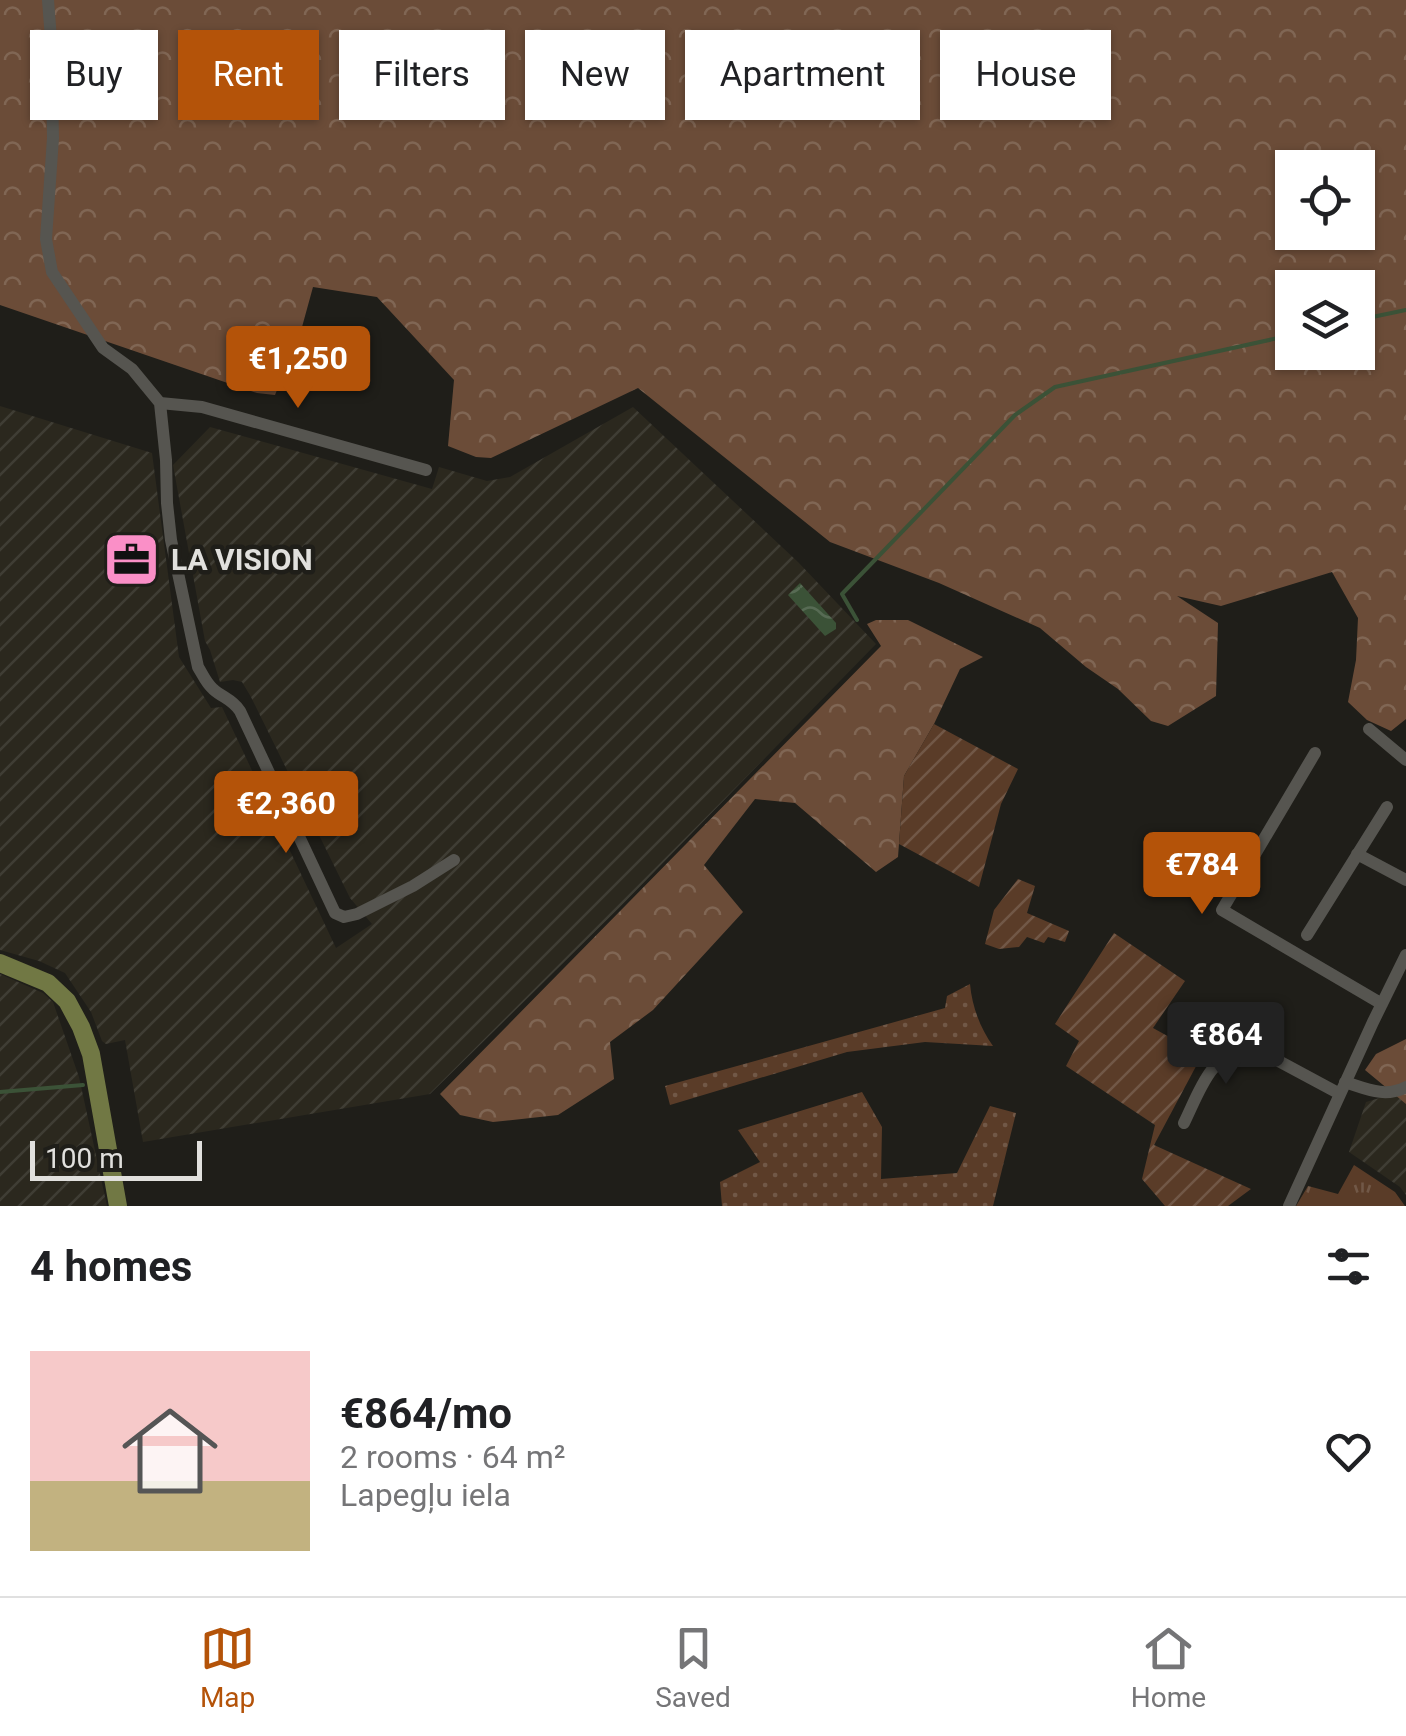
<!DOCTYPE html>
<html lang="en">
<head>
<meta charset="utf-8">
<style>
	body { margin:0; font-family:Roboto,sans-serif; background:#f2f2f2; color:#202124; height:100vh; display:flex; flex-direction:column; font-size:38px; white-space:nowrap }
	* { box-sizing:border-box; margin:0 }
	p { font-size:32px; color:#757577 }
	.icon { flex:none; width:55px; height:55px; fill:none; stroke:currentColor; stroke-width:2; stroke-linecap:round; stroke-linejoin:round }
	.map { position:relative; height:1206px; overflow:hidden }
	.sheet { display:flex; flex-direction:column; background:#fff; flex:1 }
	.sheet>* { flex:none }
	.hud { position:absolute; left:30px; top:30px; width:1348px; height:90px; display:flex; gap:20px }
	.fabs { position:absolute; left:1275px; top:150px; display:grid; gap:20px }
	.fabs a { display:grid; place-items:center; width:100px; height:100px; border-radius:0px; background:#fff; box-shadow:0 2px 8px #0004; font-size:50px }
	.scale { position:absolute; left:30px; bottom:25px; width:172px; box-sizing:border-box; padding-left:10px; border:5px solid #e1e0dd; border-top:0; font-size:28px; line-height:35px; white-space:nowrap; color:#e1e0dd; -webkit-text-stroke:8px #1f1e19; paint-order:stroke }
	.price { position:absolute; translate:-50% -85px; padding:0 22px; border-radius:10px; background:#b45309; color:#fff; font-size:32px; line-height:65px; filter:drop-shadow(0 2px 5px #0008) }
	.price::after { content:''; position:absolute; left:50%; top:60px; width:30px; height:22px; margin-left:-15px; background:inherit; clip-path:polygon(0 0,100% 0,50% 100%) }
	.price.on { background:#222; color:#fff }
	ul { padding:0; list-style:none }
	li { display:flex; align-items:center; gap:30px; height:250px; padding:0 30px }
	li span { display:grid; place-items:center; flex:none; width:280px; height:200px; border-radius:0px; color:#555 }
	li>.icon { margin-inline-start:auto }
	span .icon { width:120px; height:120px; fill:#fffc; stroke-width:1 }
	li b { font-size:42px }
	h2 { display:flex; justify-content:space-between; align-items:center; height:120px; padding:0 30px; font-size:42px }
	.tag { padding:0 35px; border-radius:0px; background:#fff; box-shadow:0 2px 8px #0004; font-size:35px; line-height:90px }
	.tag.on { background:#b45309; color:#fff }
	.tabs { display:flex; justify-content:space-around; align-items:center; height:140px; border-top:2px solid #e0e0e0; background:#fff; font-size:28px; color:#757577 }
	.tabs a { display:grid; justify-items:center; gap:5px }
	.tabs .on { color:#b45309 }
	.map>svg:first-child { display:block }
</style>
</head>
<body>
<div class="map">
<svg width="1406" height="1206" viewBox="0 0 1406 1206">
	<defs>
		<pattern id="industrial-furrows" width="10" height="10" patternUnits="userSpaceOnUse" patternTransform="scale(2.5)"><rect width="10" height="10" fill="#2b281e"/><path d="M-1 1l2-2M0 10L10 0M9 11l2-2" fill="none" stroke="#3f3d34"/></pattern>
		<pattern id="grass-dots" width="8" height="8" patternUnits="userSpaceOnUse" patternTransform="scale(2.5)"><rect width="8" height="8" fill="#5a3c28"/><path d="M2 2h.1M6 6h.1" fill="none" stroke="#715847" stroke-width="1.8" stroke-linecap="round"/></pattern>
		<pattern id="forest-crowns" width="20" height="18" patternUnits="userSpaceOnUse" patternTransform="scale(2.5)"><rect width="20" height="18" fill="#6b4c38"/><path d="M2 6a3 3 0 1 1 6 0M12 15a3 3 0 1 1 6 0" fill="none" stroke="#806654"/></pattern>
		<pattern id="park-tufts" width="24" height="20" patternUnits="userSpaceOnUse" patternTransform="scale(2.5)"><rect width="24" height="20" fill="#5a3c28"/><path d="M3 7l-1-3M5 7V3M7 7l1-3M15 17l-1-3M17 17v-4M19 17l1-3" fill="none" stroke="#715847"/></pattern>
		<pattern id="garden-furrows" width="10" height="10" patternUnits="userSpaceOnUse" patternTransform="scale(2.5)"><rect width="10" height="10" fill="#5a3c28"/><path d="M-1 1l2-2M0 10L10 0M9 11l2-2" fill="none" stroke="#715847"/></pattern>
		<pattern id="water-waves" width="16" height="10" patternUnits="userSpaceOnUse" patternTransform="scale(2.5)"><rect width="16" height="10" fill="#3b5237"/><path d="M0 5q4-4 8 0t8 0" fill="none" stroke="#576b54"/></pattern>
	</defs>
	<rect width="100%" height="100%" fill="#1f1e19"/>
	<path fill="url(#industrial-furrows)" d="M 0,406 L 152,453 L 179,657 L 211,708 L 222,707 L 336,948 L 372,924 L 350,898 L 251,697 L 242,682 L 233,680 L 220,682 L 210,650 L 205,641 L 173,465 L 210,427 L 432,489 L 439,467 L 487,481 L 510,477 L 633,407 L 798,562 L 876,644 L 619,908 L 430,1094 L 143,1142 L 125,1040 L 106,1044 L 102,1041 L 91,1012 L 65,973 L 39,961 L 0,950 Z
		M 0,974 L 43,993 L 53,1002 L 79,1077 L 107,1206 L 0,1206 Z
		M 1406,1090 L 1406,1195 L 1400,1187 L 1349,1152 L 1366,1102 Z"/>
	<path fill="url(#grass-dots)" d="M 970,984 C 972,1006 980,1028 993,1046 L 925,1042 L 847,1052 L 670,1105 L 665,1086 L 945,1008 L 947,996 Z
		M 862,1092 L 882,1127 L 881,1179 L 957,1173 L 990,1106 L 1016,1113 L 993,1206 L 722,1206 L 720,1182 L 760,1162 L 738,1130 Z"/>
	<path fill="url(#forest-crowns)" fill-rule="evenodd" d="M 0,0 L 1406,0 L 1406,719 L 1391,731 L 1367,720 L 1348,702 L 1356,660 L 1358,618 L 1332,572 L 1221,606 L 1177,596 L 1218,623 L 1216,696 L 1168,726 L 1151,721 L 1118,689 L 1086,667 L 1040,628 L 939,583 L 830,542 L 638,388 L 491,458 L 476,457 L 448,446 L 454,380 L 377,297 L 313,287 L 302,327 L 275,395 L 257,393 L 0,305 ZM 1292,168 L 1358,168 L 1358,232 L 1292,232 ZM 1292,288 L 1358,288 L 1358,352 L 1292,352 Z
		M 876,620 L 908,620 L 983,657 L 960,669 L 934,724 L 904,776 L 898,857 L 876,872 L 795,803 L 755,799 L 704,865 L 743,912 L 653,1010 L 610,1042 L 614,1079 L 558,1115 L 493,1122 L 460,1115 L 440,1094 L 881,646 L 867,624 Z
		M 1406,1039 L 1406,1104 L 1365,1070 L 1376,1054 Z"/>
	<path fill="url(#park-tufts)" d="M 1354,1165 L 1395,1192 L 1405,1206 L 1296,1206 L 1308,1186 L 1338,1194 Z"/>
	<path fill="url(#garden-furrows)" d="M 934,724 L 1018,769 L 1001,804 L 979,887 L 899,844 L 904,776 Z
		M 1018,879 L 1035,886 L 1027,913 L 1069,931 L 1065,942 L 1048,937 L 1044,943 L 1027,937 L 1019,947 L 999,949 L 985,944 L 994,910 Z
		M 1114,933 L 1185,981 L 1153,1028 L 1202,1055 L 1154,1145 L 1251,1189 L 1228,1206 L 1165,1206 L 1142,1179 L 1155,1125 L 1066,1066 L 1079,1041 L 1055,1024 Z"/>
	<path fill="url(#water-waves)" d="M 800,583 L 836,623 L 836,629 L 825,636 L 788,595 Z"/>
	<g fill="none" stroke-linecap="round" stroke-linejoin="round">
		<path stroke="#3b5237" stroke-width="4" d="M 1358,320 L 1406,310
			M 857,620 L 842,594 L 1015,415 L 1055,387 L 1292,335
			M 0,1092 L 83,1085"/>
		<path stroke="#565550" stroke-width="12" d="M 48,0 L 51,39 L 53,138 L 46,239 L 52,272 L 103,348 L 132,369 L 160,403 L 166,460 L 167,503 L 171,540 L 198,667 C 203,675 206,683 213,689 C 223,698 232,699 240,711 L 335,913 L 344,917 L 357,914 L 413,886 L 454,860
			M 160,403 L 202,407 L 426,470
			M 1369,729 L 1406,760
			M 1315,753 L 1222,910 L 1382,1004
			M 1357,854 L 1406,880
			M 1307,935 L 1387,807
			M 1345,1082 C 1367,1089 1385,1098 1406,1087
			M 1184,1123 C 1201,1088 1208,1060 1247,1044 L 1340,1094
			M 1289,1206 L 1373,1022 L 1406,955"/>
		<path stroke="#717844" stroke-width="18" d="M 0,963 L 48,983 L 67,1001 L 81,1027 L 91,1054 L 118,1206"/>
	</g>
	<defs>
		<symbol id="office-square" viewBox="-11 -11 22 22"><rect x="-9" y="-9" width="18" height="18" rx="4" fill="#fa8fc7" stroke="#1f1e19"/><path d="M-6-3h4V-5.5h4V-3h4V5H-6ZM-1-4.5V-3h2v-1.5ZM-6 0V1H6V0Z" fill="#111"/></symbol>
	</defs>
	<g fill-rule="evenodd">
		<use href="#office-square" x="100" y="528" width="63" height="63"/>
	</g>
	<g text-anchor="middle" stroke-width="9" stroke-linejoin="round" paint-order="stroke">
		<g font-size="30" font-weight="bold" fill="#e1e0dd" stroke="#1f1e19" text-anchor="start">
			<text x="171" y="570">LA VISION</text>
		</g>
	</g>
</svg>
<div class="fabs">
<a><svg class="icon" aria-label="locate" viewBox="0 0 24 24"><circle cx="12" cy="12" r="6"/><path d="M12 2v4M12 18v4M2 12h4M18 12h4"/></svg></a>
<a><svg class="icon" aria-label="layers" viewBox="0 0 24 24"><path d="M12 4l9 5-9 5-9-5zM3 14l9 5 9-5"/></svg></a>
</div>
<div class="scale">100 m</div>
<b class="price" style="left:298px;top:411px">€1,250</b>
<b class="price" style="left:286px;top:856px">€2,360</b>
<b class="price" style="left:1202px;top:917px">€784</b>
<b class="price on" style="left:1226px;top:1087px">€864</b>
<div class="hud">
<a class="tag">Buy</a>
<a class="tag on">Rent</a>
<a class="tag">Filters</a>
<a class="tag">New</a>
<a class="tag">Apartment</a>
<a class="tag">House</a>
</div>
</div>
<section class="sheet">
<h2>4 homes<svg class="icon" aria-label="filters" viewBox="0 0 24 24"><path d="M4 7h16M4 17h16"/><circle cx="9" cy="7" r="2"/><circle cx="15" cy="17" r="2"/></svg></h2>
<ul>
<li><span style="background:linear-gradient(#f6c9c9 65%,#c2b280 0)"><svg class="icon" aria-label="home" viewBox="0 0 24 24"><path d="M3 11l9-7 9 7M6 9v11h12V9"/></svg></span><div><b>€864/mo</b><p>2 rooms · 64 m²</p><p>Lapegļu iela</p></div><svg class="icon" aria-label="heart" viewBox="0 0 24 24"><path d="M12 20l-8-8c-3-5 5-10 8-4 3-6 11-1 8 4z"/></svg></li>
</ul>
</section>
<nav class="tabs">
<a class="on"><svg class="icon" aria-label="map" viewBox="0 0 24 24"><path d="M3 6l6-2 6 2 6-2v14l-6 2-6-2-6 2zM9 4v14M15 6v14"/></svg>Map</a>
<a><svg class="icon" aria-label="saved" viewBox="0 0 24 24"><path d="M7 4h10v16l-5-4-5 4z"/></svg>Saved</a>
<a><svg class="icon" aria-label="home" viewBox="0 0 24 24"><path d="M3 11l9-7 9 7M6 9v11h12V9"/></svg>Home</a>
</nav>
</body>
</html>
